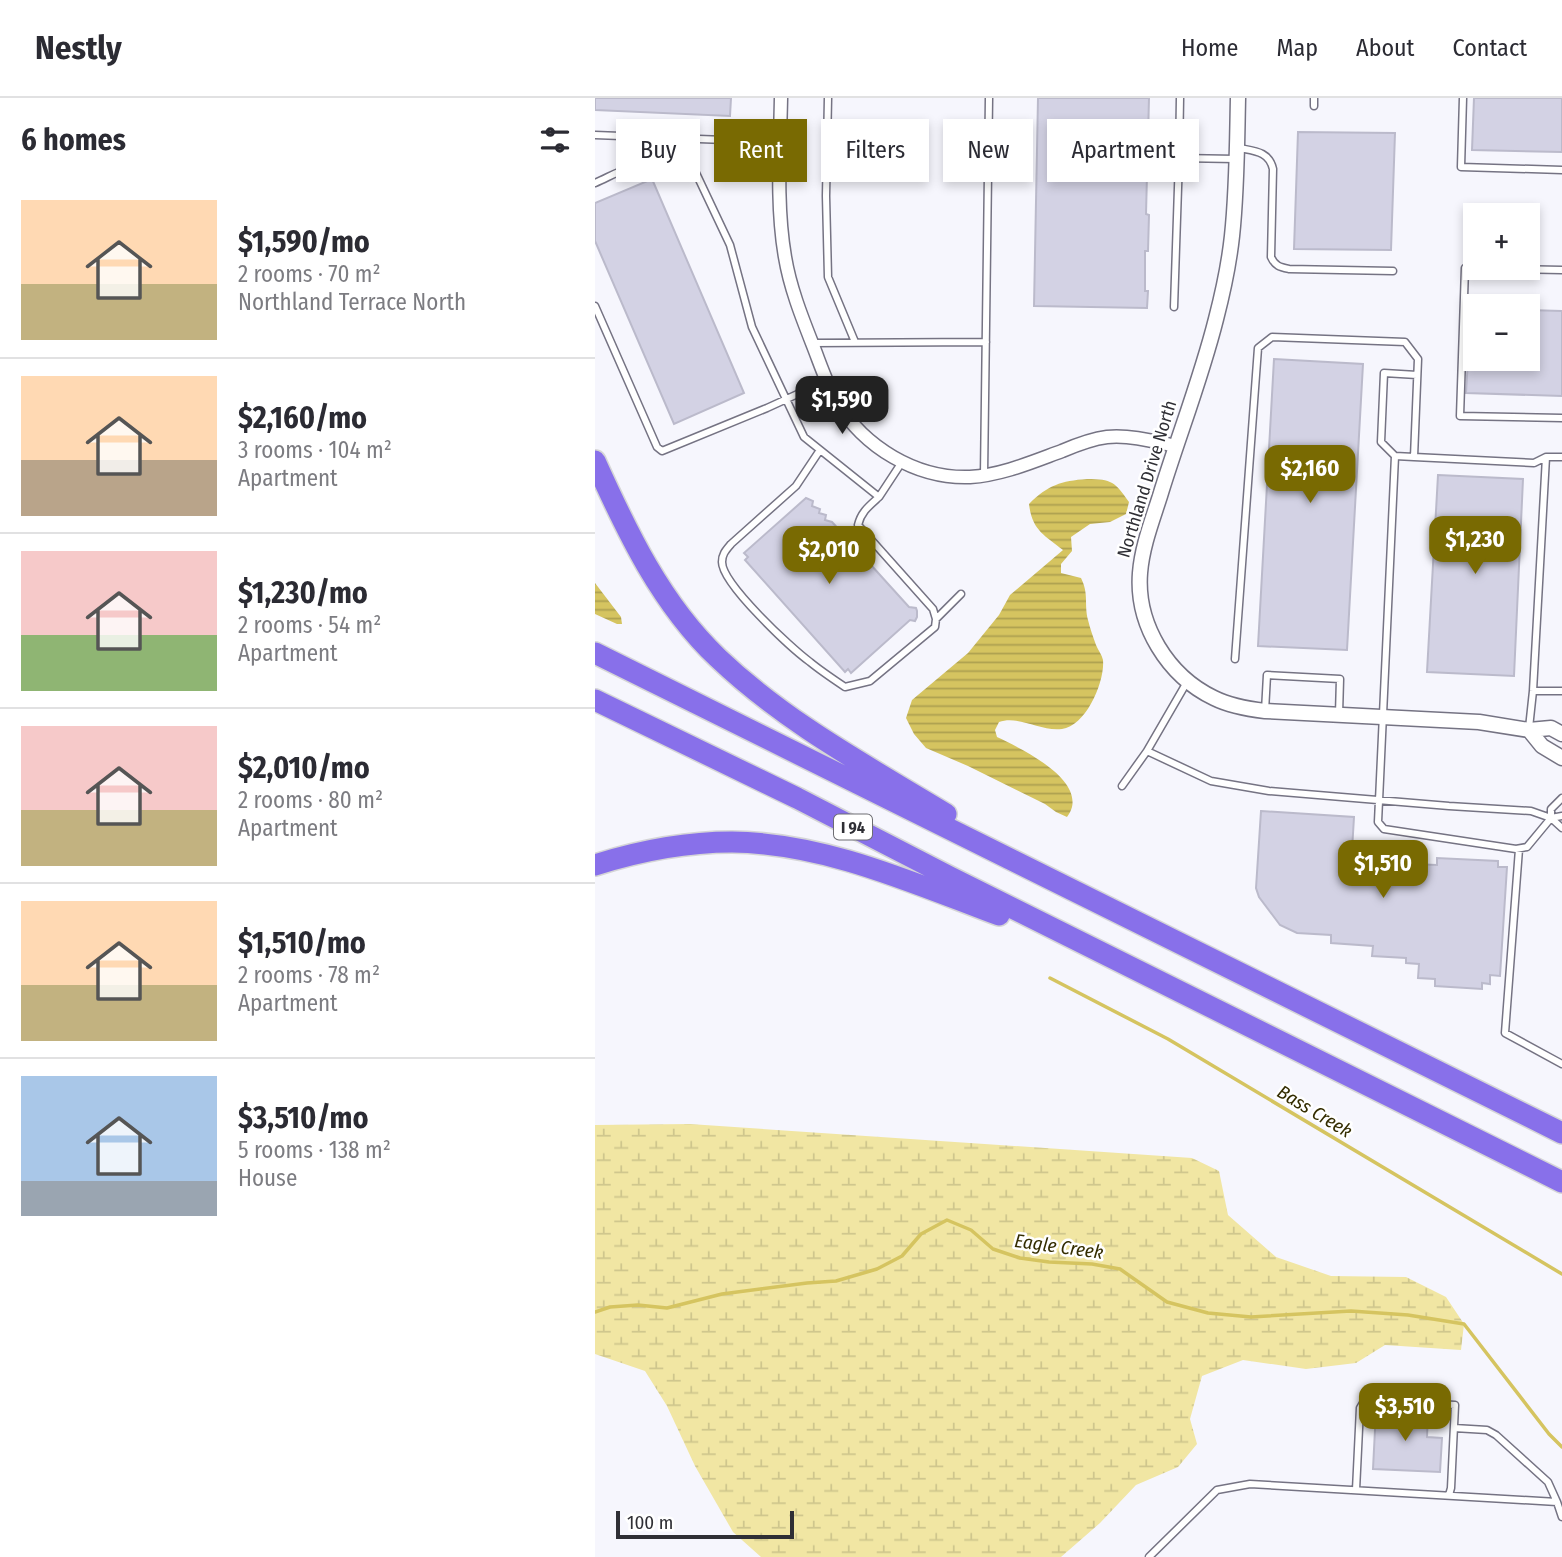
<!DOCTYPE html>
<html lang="en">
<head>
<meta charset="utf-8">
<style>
	body { margin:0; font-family:"Fira Sans Condensed",sans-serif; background:#f7f7f7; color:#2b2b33; height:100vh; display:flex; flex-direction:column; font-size:26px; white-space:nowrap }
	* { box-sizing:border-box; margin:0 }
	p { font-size:23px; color:#7c7c81 }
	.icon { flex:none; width:38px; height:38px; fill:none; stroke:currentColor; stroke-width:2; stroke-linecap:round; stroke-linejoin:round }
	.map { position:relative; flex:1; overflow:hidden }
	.sheet { display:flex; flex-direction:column; background:#fff; width:595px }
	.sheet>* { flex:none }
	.hud { position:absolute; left:21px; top:21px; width:665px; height:63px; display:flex; gap:14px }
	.controls { position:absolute; left:868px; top:105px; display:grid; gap:14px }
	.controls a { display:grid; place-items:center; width:77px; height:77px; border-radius:0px; background:#fff; box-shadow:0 4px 10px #0003; font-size:35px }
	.scale { position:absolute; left:21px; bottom:18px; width:178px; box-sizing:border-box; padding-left:7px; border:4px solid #2f2f35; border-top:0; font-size:19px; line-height:24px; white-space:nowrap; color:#2f2f35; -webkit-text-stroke:5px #fff; paint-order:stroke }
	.price { position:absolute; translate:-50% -60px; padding:0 16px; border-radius:14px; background:#796a02; color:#fff; font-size:23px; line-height:46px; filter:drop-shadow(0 2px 4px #0008) }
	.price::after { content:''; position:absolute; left:50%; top:42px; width:21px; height:16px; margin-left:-10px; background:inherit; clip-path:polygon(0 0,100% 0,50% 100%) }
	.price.on { background:#222; color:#fff }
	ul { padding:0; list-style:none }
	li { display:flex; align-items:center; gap:21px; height:175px; padding:0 21px }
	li+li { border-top:2px solid #e1e1e2 }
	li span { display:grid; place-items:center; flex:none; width:196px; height:140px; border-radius:0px; color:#555 }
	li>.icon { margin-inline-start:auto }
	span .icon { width:84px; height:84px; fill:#fffc; stroke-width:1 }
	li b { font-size:30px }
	h2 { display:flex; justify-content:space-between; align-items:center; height:84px; padding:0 21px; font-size:30px }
	.tag { padding:0 24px; border-radius:0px; background:#fff; box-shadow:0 4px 10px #0003; font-size:24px; line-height:63px }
	.tag.on { background:#796a02; color:#fff }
	header { display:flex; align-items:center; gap:42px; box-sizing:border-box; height:98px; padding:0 35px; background:#fff; border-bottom:2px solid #e1e1e2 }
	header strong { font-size:33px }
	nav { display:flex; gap:38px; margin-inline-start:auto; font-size:24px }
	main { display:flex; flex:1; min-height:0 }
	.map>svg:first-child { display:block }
</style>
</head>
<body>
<header>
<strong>Nestly</strong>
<nav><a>Home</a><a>Map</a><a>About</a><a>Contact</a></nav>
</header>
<main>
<section class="sheet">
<h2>6 homes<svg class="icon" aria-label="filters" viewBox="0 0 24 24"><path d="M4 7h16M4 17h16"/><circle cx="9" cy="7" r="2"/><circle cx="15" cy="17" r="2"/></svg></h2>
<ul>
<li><span style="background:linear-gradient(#ffd9b3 60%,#c2b280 0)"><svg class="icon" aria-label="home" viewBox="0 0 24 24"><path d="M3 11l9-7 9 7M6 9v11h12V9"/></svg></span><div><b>$1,590/mo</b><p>2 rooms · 70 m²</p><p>Northland Terrace North</p></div></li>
<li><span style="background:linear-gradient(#ffd9b3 60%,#b9a48a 0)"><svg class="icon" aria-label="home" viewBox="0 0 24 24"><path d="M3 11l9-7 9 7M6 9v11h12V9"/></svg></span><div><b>$2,160/mo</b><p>3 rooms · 104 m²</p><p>Apartment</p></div></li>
<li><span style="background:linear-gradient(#f6c9c9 60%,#8fb573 0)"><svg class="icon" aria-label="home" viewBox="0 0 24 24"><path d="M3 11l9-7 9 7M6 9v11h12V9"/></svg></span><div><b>$1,230/mo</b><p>2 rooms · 54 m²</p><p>Apartment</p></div></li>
<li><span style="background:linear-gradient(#f6c9c9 60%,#c2b280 0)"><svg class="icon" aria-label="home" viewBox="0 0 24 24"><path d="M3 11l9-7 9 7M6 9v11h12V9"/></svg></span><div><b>$2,010/mo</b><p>2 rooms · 80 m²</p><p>Apartment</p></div></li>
<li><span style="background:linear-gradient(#ffd9b3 60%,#c2b280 0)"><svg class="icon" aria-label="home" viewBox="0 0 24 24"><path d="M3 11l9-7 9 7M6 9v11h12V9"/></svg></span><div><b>$1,510/mo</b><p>2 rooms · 78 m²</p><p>Apartment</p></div></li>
<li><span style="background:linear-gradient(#a9c7e8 75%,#9aa5b1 0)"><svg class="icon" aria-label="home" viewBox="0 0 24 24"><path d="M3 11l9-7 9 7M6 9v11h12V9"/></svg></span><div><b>$3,510/mo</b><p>5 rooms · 138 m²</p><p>House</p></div></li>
</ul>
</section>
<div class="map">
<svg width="967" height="1459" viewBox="0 0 967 1459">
	<defs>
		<pattern id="wetland-marsh" width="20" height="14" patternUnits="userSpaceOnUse" patternTransform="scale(1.75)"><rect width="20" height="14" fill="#f1e6a3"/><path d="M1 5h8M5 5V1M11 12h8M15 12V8" fill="none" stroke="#cfc68d"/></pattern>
		<pattern id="water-rules" width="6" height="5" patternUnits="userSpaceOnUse" patternTransform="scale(1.75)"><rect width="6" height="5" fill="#d5c460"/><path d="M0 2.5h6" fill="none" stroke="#ada050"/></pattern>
	</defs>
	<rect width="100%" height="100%" fill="#f6f6fd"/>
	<path fill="url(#wetland-marsh)" d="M 95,1026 L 597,1060 L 624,1073 L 633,1117 L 681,1159 L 736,1178 L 811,1179 L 851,1199 L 869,1226 L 866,1252 L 790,1247 L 761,1265 L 711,1271 L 648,1262 L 607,1278 L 595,1321 L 602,1346 L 583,1369 L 541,1387 L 505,1425 L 466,1459 L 166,1459 L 138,1434 L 100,1368 L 72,1308 L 50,1273 L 0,1256 L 0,1027 Z"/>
	<path fill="url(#water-rules)" d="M 492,381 C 517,381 520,384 534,404 L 531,416 L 515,424 L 495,426 L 476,439 L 477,453 L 466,466 L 466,475 L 486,480 C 494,496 489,506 493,522 C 495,530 498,539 501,547 C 503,552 507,557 508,562 C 510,584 491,628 467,631 C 446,634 424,617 404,624 L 400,632 L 402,639 C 425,650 484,678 477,709 C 476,713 474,716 472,719 L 461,714 L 450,706 L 373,668 L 331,650 L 319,636 L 311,620 L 317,602 L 373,555 L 404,517 L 415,497 L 468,452 C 449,437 437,432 434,406 C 453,387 466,383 492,381 Z
		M 0,485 L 26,519 L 27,526 L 22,526 L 0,516 Z"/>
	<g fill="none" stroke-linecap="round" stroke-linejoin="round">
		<path stroke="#d5c460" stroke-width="3.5" d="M 455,880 L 573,941 L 967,1176
			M 0,1214 L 15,1209 L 43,1207 L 72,1210 L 127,1196 L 212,1185 L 241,1183 L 282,1171 L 307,1158 L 326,1136 L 352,1122 L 376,1132 L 398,1151 L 425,1160 L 454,1164 L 497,1166 L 525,1171 L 572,1204 L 613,1215 L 656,1219 L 756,1213 L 813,1217 L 869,1226 L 954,1336 L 967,1349"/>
	</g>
	<path fill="#d3d2e4" stroke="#bbbacb" stroke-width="2" d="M 0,0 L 136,0 L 135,18 L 0,12 Z
		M 443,0 L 554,0 L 553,40 L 556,40 L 555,77 L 552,77 L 551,116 L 554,117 L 553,153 L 550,153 L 550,193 L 553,193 L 552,210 L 439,208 Z
		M 879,0 L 967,0 L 967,54 L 877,52 Z
		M 703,34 L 800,35 L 796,152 L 699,151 Z
		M 57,81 L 149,295 L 79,326 L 0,143 L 0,105 Z
		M 933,212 L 967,213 L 967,298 L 871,295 L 873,261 L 933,261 Z
		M 679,261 L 768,266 L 752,552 L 663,548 Z
		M 843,377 L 928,381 L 919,578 L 832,574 Z
		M 211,400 L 218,403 L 217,408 L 225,411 L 224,415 L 231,417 L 230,422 L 237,424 L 314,509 L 321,510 L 322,513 L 322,519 L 320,523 L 315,522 L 256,575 L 253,571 L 250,574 L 150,462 L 153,459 L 149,455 Z
		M 666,713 L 759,719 L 756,769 L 791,771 L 791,765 L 842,767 L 842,760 L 903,763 L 903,769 L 912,769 L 905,878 L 895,877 L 895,886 L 887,885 L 887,891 L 840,888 L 840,881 L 823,880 L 824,866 L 811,865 L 811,860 L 777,858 L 778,848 L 736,845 L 736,837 L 702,835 L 685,827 L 664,799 L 661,790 Z
		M 781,1312 L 833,1315 L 832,1339 L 847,1340 L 845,1374 L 778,1371 Z"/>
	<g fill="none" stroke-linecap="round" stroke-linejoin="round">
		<defs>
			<path id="service" d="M 233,0 L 231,98 L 233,179 L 260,244
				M 868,0 L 866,69 L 967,72
				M 719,8 L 719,0
				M 0,37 L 185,44
				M 644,50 C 659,53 674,53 678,71 L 676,159 C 680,168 685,169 694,171 L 798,173
				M 584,60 L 585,0
				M 0,85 C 12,80 23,73 35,70 C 55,64 83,64 100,73 L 135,147 L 157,229 L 209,339 L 284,399 L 307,364
				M 967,172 L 870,170 L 865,318 L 967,320
				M 0,208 L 62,349 L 67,353 L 172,310 L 231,283
				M 579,209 L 584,60 L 641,61
				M 217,245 L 391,244
				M 225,352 L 201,388 L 136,446 C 131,452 127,456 127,464 C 127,486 196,550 215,564 C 226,573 238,581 250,589 L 275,583 L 340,529 L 341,521 L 338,511 L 263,427 C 266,414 274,408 284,399
				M 800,358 L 786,344 L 789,275 L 822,277
				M 819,359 L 800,358 L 783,724 L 789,731 L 921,751 L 932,749 L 956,720 L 956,711 L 967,700
				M 389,377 L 394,0
				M 341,521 L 366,496
				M 640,561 L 663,250 L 677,239 L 810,244 L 823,261 L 819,359 L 939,365 L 951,359 L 967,359
				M 592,584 L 552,653 L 616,683 L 674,693 L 854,708 L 936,713 L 956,720 L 967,730
				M 938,593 L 967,593
				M 670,613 L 672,577 L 745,581 L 744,616
				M 934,630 L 938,593 L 951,359
				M 527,688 L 552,653
				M 956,720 L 967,718
				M 924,751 L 910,935 L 967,966
				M 859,1330 L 892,1332 L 901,1337 L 953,1384 L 962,1404
				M 761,1392 L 765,1310 L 768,1305 L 775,1302 L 860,1307 L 856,1390 L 854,1397
				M 554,1459 L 622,1392 L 655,1386 L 962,1404 L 967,1419"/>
			<path id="minor" d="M 186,0 C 185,53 181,107 190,159 C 195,189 206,217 217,245 C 225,265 231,285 242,304 C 269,349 321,381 375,379 C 407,377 437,364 467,353 C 481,347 496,341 512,339 C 536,337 558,343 581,348"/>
			<path id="tertiary" d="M 643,0 C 642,46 642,92 637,138 C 634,166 628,194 621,221 C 606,281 583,339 565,398 C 557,423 547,449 545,475 C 541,527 573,578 619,600 C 635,608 653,611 670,613 L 884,624 L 934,632 L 956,630 L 967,636
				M 934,632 L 947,648 L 967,660"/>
			<path id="motorway" d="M 0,363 C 32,434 66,506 123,560 C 190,624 272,668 351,716
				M 0,555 L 967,1035
				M 0,602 L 202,700 L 355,779 L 967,1084
				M 0,767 C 44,753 90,744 137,744 C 230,745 318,785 404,817"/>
		</defs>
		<use href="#service" stroke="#757383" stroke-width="9"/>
		<use href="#minor" stroke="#757383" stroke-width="15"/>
		<use href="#tertiary" stroke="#757383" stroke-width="17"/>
		<use href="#motorway" stroke="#d5d5d7" stroke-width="24"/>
		<use href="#service" stroke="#fff" stroke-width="6"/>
		<use href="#minor" stroke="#fff" stroke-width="12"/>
		<use href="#tertiary" stroke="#fff" stroke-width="14"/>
		<use href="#motorway" stroke="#8870ea" stroke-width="21"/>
	</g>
	<g text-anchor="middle" stroke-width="5" stroke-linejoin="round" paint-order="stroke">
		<rect fill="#fff" stroke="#6d6d72" stroke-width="2" x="239" y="716.5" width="38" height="25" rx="5"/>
		<g font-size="16" font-weight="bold" fill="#2f2f35">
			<text x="258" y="735">I 94</text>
		</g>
		<g font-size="18" fill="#2f2f35" stroke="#fff">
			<text transform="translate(552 381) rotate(-73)" y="6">Northland Drive North</text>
		</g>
		<g font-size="19" font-style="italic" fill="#342d01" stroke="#fff">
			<text transform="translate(720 1013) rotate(31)" y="7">Bass Creek</text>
			<text transform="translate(464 1148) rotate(8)" y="7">Eagle Creek</text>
		</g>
	</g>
</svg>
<div class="controls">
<a>+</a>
<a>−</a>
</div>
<div class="scale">100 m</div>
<b class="price on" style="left:247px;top:338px">$1,590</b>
<b class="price" style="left:715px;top:407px">$2,160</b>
<b class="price" style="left:880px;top:478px">$1,230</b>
<b class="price" style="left:234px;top:488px">$2,010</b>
<b class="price" style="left:788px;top:802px">$1,510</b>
<b class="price" style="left:810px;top:1345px">$3,510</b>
<div class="hud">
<a class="tag">Buy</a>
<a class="tag on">Rent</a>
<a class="tag">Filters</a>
<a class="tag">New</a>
<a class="tag">Apartment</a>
</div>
</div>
</main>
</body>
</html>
